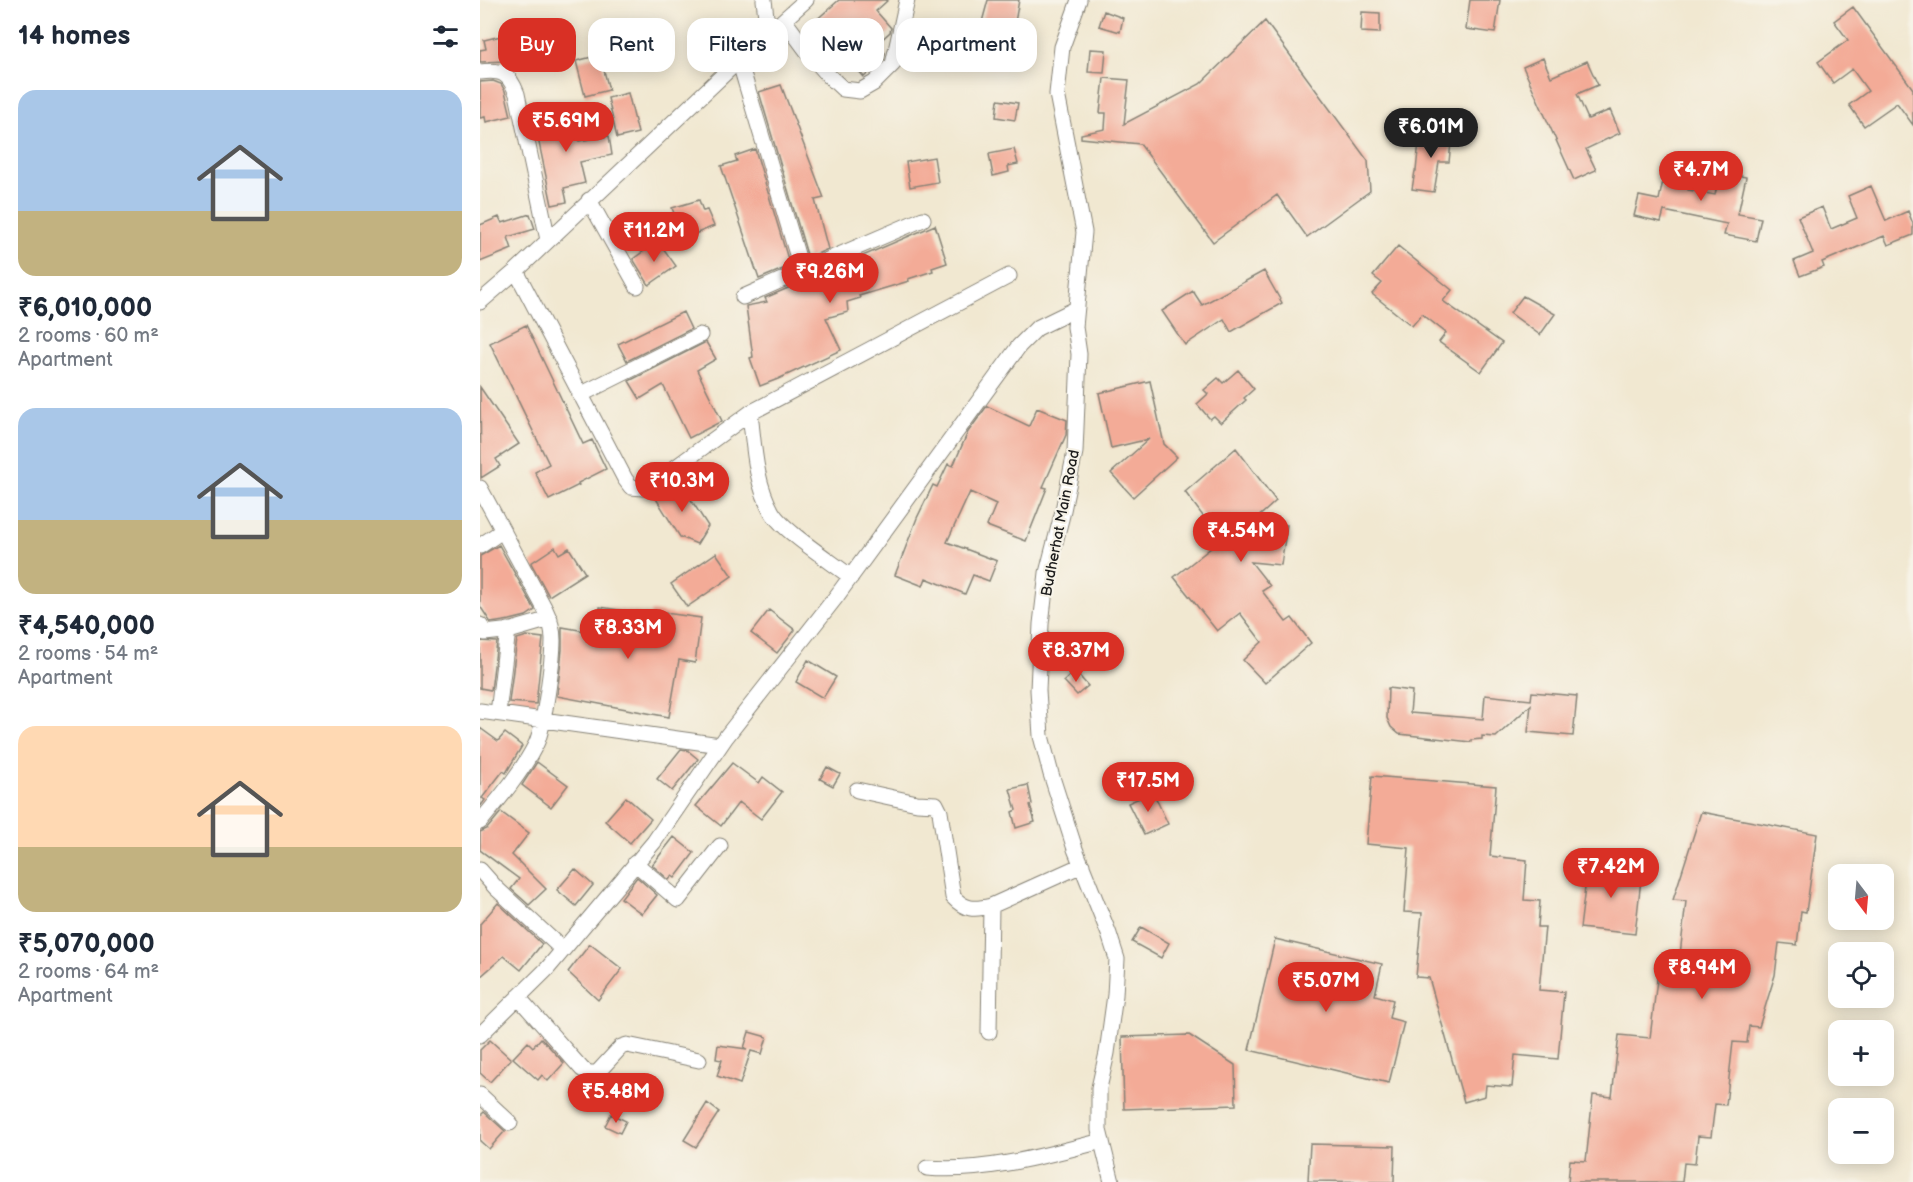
<!DOCTYPE html>
<html lang="en">
<head>
<meta charset="utf-8">
<style>
	body { margin:0; font-family:"Balsamiq Sans",sans-serif; background:#f6f6f7; color:#1f2937; height:100vh; display:flex; flex-direction:column; font-size:22px; white-space:nowrap }
	* { box-sizing:border-box; margin:0 }
	p { font-size:20px; color:#747a83 }
	.icon { flex:none; width:33px; height:33px; fill:none; stroke:currentColor; stroke-width:2; stroke-linecap:round; stroke-linejoin:round }
	.map { position:relative; flex:1; overflow:hidden }
	.details { display:flex; flex-direction:column; background:#fff; width:480px }
	.details>* { flex:none }
	.guide { position:absolute; left:18px; top:18px; width:570px; height:54px; display:flex; gap:12px }
	.needle { width:39px; rotate:164deg }
	.controls { position:absolute; left:1348px; top:864px; display:grid; gap:12px }
	.controls a { display:grid; place-items:center; width:66px; height:66px; border-radius:12px; background:#fff; box-shadow:0 3px 15px #0003; font-size:30px }
	.price { position:absolute; translate:-50% -51px; padding:0 14px; border-radius:21px; background:#d93025; color:#fff; font-size:20px; line-height:39px; filter:drop-shadow(0 2px 3px #0008) }
	.price::after { content:''; position:absolute; left:50%; top:36px; width:18px; height:14px; margin-left:-9px; background:inherit; clip-path:polygon(0 0,100% 0,50% 100%) }
	.price.current { background:#222; color:#fff }
	ul { padding:0; list-style:none }
	li { display:grid; align-content:center; gap:12px; height:318px; padding:0 18px }
	li span { display:grid; place-items:center; height:186px; border-radius:18px; color:#555 }
	li>.icon { margin-inline-start:auto }
	span .icon { width:108px; height:108px; fill:#fffc; stroke-width:1 }
	li b { font-size:26px }
	h2 { display:flex; justify-content:space-between; align-items:center; height:72px; padding:0 18px; font-size:26px }
	.chip { padding:0 21px; border-radius:18px; background:#fff; box-shadow:0 3px 15px #0003; font-size:21px; line-height:54px }
	.chip.current { background:#d93025; color:#fff }
	main { display:flex; flex:1; min-height:0 }
	.map>svg:first-child { display:block }
</style>
</head>
<body>
<main>
<section class="details">
<h2>14 homes<svg class="icon" aria-label="filters" viewBox="0 0 24 24"><path d="M4 7h16M4 17h16"/><circle cx="9" cy="7" r="2"/><circle cx="15" cy="17" r="2"/></svg></h2>
<ul>
<li><span style="background:linear-gradient(#a9c7e8 65%,#c2b280 0)"><svg class="icon" aria-label="home" viewBox="0 0 24 24"><path d="M3 11l9-7 9 7M6 9v11h12V9"/></svg></span><div><b>₹6,010,000</b><p>2 rooms · 60 m²</p><p>Apartment</p></div></li>
<li><span style="background:linear-gradient(#a9c7e8 60%,#c2b280 0)"><svg class="icon" aria-label="home" viewBox="0 0 24 24"><path d="M3 11l9-7 9 7M6 9v11h12V9"/></svg></span><div><b>₹4,540,000</b><p>2 rooms · 54 m²</p><p>Apartment</p></div></li>
<li><span style="background:linear-gradient(#ffd9b3 65%,#c2b280 0)"><svg class="icon" aria-label="home" viewBox="0 0 24 24"><path d="M3 11l9-7 9 7M6 9v11h12V9"/></svg></span><div><b>₹5,070,000</b><p>2 rooms · 64 m²</p><p>Apartment</p></div></li>
</ul>
</section>
<div class="map">
<svg width="1433" height="1182" viewBox="0 0 1433 1182">
	<rect width="100%" height="100%" fill="#f7f3e8"/>
	<filter id="ink" filterUnits="userSpaceOnUse"><feTurbulence type="fractalNoise" baseFrequency=".0167" numOctaves="2"/><feDisplacementMap in="SourceGraphic" scale="12" xChannelSelector="R" yChannelSelector="G"/><feConvolveMatrix kernelMatrix="1 2 1 2 8 2 1 2 1" color-interpolation-filters="sRGB"/></filter>
	<filter id="wash" filterUnits="userSpaceOnUse"><feTurbulence type="fractalNoise" baseFrequency=".008" numOctaves="4" result="noise"/><feDisplacementMap in="SourceGraphic" scale="24" xChannelSelector="R" yChannelSelector="G"/><feGaussianBlur stdDeviation="1.35" result="paint"/><feColorMatrix in="noise" values="0 0 0 0 0 0 0 0 0 0 0 0 0 0 0 0 0 1.4 0 .05"/><feComposite in="paint" operator="in"/></filter>
	<g filter="url(#wash)">
		<rect width="100%" height="100%" fill="#f1e8d1"/>
		<g id="blocks">
			<path fill="#f3ab97" d="M 359,0 L 408,0 L 396,11 L 411,28 L 410,32 L 397,44 L 405,53 L 404,59 L 384,77 L 352,41 L 343,49 L 326,29 Z
				M 508,0 L 539,0 L 534,28 L 528,27 L 523,68 L 490,66 L 493,33 L 499,33 Z
				M 990,0 L 1020,0 L 1015,33 L 986,29 Z
				M 1373,7 L 1433,89 L 1433,125 L 1417,103 L 1384,126 L 1369,105 L 1388,91 L 1372,69 L 1353,83 L 1338,62 L 1368,40 L 1354,21 Z
				M 624,11 L 643,18 L 640,32 L 619,26 Z
				M 882,12 L 900,13 L 900,33 L 881,32 Z
				M 785,21 L 888,161 L 890,191 L 827,237 L 797,195 L 733,242 L 660,144 L 601,138 L 601,134 L 625,129 L 626,113 L 620,113 L 624,78 L 649,80 L 644,124 L 720,84 Z
				M 21,36 L 27,61 L 0,62 L 0,50 L 6,49 L 4,40 Z
				M 610,49 L 626,50 L 624,73 L 608,72 Z
				M 120,55 L 129,90 L 105,96 L 96,61 Z
				M 1063,58 L 1071,77 L 1107,61 L 1118,85 L 1097,94 L 1108,119 L 1130,110 L 1140,133 L 1106,149 L 1116,170 L 1094,180 L 1043,67 Z
				M 13,81 L 21,84 L 25,91 L 31,116 L 6,122 L 5,117 L 0,118 L 0,82 Z
				M 301,85 L 344,198 L 335,200 L 348,249 L 328,258 L 279,92 Z
				M 148,93 L 158,133 L 137,138 L 128,98 Z
				M 518,100 L 538,103 L 535,120 L 516,117 Z
				M 95,113 L 99,141 L 129,136 L 132,155 L 100,162 L 105,183 L 84,188 L 87,202 L 72,205 L 54,119 Z
				M 940,131 L 972,133 L 969,162 L 959,162 L 954,192 L 932,189 L 935,171 L 936,171 Z
				M 275,149 L 310,266 L 279,279 L 241,166 L 257,161 L 255,156 Z
				M 534,149 L 538,164 L 528,166 L 529,172 L 513,176 L 509,154 Z
				M 454,157 L 458,182 L 430,187 L 426,162 Z
				M 1187,161 L 1213,166 L 1208,190 L 1235,195 L 1240,172 L 1266,177 L 1258,214 L 1281,218 L 1276,241 L 1244,235 L 1247,224 L 1184,211 L 1181,222 L 1154,216 L 1159,196 L 1179,200 Z
				M 1391,186 L 1406,221 L 1428,211 L 1433,224 L 1433,235 L 1408,245 L 1404,236 L 1342,262 L 1344,267 L 1320,276 L 1314,261 L 1333,253 L 1318,217 L 1342,207 L 1351,229 L 1377,218 L 1368,196 Z
				M 219,200 L 223,211 L 227,210 L 234,226 L 210,236 L 207,230 L 195,234 L 189,219 L 195,216 L 192,208 Z
				M 50,214 L 55,229 L 28,237 L 32,249 L 0,262 L 0,225 L 19,217 L 22,223 Z
				M 455,225 L 467,263 L 452,268 L 453,271 L 428,279 L 429,281 L 379,296 L 380,298 L 367,302 L 368,312 L 346,318 L 361,350 L 298,379 L 280,386 L 270,358 L 273,357 L 266,306 L 287,302 L 285,298 Z
				M 178,241 L 196,266 L 169,285 L 153,259 Z
				M 918,246 L 972,290 L 963,301 L 1022,343 L 1001,372 L 959,342 L 966,333 L 942,314 L 932,326 L 892,294 L 902,283 L 893,276 Z
				M 784,271 L 802,303 L 751,332 L 744,319 L 705,345 L 682,311 L 713,291 L 722,305 Z
				M 1043,296 L 1075,314 L 1060,335 L 1030,313 Z
				M 203,312 L 211,329 L 147,361 L 138,344 Z
				M 46,325 L 103,444 L 112,440 L 126,469 L 98,483 L 99,485 L 69,500 L 55,472 L 69,464 L 10,343 Z
				M 226,342 L 236,359 L 217,370 L 242,421 L 209,438 L 183,385 L 160,399 L 149,381 Z
				M 758,370 L 774,389 L 764,398 L 766,400 L 741,423 L 734,416 L 730,419 L 717,404 L 728,394 L 724,390 L 738,378 L 743,383 Z
				M 670,381 L 684,444 L 697,457 L 653,497 L 631,473 L 669,439 L 631,448 L 619,393 Z
				M 0,387 L 39,444 L 16,459 L 20,466 L 1,478 Z
				M 507,406 L 549,426 L 557,408 L 587,420 L 586,435 L 563,487 L 567,488 L 546,541 L 507,526 L 516,504 L 490,492 L 467,542 L 517,561 L 509,581 L 493,575 L 485,594 L 446,578 L 443,586 L 415,575 L 437,518 L 453,485 L 457,487 L 468,464 L 473,466 L 488,432 Z
				M 756,448 L 796,501 L 773,522 L 807,525 L 801,565 L 771,562 L 790,586 L 782,591 L 806,622 L 812,618 L 831,643 L 785,683 L 763,660 L 782,642 L 760,613 L 737,631 L 694,577 L 741,540 L 705,492 Z
				M 199,481 L 228,526 L 217,544 L 200,537 L 175,497 Z
				M 19,545 L 55,610 L 46,616 L 30,620 L 11,623 L 0,606 L 0,556 Z
				M 75,547 L 79,554 L 89,548 L 105,573 L 69,596 L 51,563 Z
				M 236,553 L 252,576 L 207,607 L 191,584 Z
				M 120,607 L 170,615 L 171,611 L 221,618 L 215,663 L 199,660 L 189,717 L 77,696 L 82,650 L 82,627 L 116,633 Z
				M 289,610 L 315,630 L 297,653 L 271,633 Z
				M 47,636 L 63,638 L 56,704 L 29,702 L 37,639 Z
				M 0,641 L 17,642 L 11,690 L 0,688 Z
				M 328,660 L 356,677 L 343,698 L 316,682 Z
				M 595,671 L 608,686 L 597,695 L 584,681 Z
				M 908,688 L 932,691 L 930,713 L 1003,719 L 1005,695 L 1051,700 L 1052,692 L 1097,696 L 1093,736 L 1048,732 L 1051,705 L 1016,737 L 1002,736 L 1002,739 L 991,740 L 991,742 L 919,734 L 911,727 L 907,718 Z
				M 0,728 L 18,741 L 25,733 L 42,746 L 26,773 L 23,771 L 2,798 L 5,800 L 0,807 Z
				M 201,749 L 207,750 L 218,759 L 192,791 L 177,779 Z
				M 57,762 L 88,785 L 71,807 L 42,785 Z
				M 252,763 L 279,783 L 283,777 L 302,792 L 281,819 L 259,802 L 241,826 L 216,806 Z
				M 347,767 L 360,774 L 353,786 L 340,779 Z
				M 892,776 L 1016,786 L 1010,856 L 1047,860 L 1044,900 L 1060,901 L 1058,927 L 1065,927 L 1059,990 L 1084,992 L 1078,1059 L 1035,1055 L 1032,1087 L 1006,1085 L 1005,1096 L 984,1102 L 949,978 L 936,977 L 942,913 L 924,912 L 929,848 L 886,844 Z
				M 548,785 L 552,804 L 550,805 L 555,822 L 536,828 L 532,812 L 536,810 L 530,789 Z
				M 673,792 L 688,824 L 664,835 L 648,803 Z
				M 146,797 L 171,819 L 150,843 L 125,821 Z
				M 21,812 L 49,833 L 32,855 L 66,889 L 49,905 L 31,889 L 39,879 L 0,850 L 0,832 L 7,829 Z
				M 1221,812 L 1337,834 L 1326,912 L 1321,911 L 1317,945 L 1299,943 L 1295,975 L 1279,1027 L 1269,1026 L 1267,1043 L 1253,1042 L 1246,1105 L 1235,1104 L 1231,1137 L 1218,1136 L 1215,1164 L 1204,1163 L 1202,1182 L 1088,1182 L 1090,1160 L 1106,1161 L 1113,1095 L 1132,1097 L 1139,1035 L 1170,1038 L 1178,971 L 1198,973 L 1206,901 L 1193,900 Z
				M 194,837 L 214,853 L 195,878 L 192,876 L 189,880 L 172,865 Z
				M 1108,864 L 1162,870 L 1155,934 L 1100,928 Z
				M 95,869 L 113,885 L 96,906 L 77,890 Z
				M 157,877 L 177,895 L 162,914 L 141,898 Z
				M 18,903 L 62,944 L 41,970 L 24,956 L 0,977 L 0,924 Z
				M 661,927 L 689,943 L 681,958 L 652,942 Z
				M 795,939 L 902,964 L 895,995 L 913,1000 L 909,1018 L 924,1022 L 909,1083 L 769,1050 Z
				M 110,944 L 142,969 L 118,1000 L 88,972 Z
				M 269,1032 L 287,1037 L 282,1054 L 271,1051 L 260,1084 L 237,1076 L 242,1060 L 236,1059 L 238,1045 L 267,1049 L 264,1048 Z
				M 709,1035 L 755,1065 L 756,1105 L 644,1109 L 642,1037 Z
				M 61,1038 L 84,1063 L 68,1081 L 62,1075 L 58,1080 L 33,1058 L 48,1042 L 53,1047 Z
				M 10,1040 L 31,1059 L 10,1082 L 0,1073 L 0,1050 Z
				M 227,1103 L 239,1112 L 216,1147 L 204,1140 Z
				M 4,1112 L 25,1131 L 9,1149 L 0,1141 L 0,1116 Z
				M 131,1114 L 146,1121 L 140,1133 L 125,1126 Z
				M 830,1144 L 915,1146 L 914,1182 L 828,1181 Z"/>
		</g>
	</g>
	<g filter="url(#ink)">
		<use href="#blocks" fill-opacity="0" stroke="#868276" stroke-width="1.5"/>
		<g fill="none" stroke-linecap="round" stroke-linejoin="round">
			<defs>
				<path id="minor" d="M 284,0 L 288,34
					M 599,0 L 582,47 L 577,94 L 604,232 L 595,327 L 599,354 L 595,452 L 582,515 L 567,573 L 561,624 L 558,690 L 561,736 L 571,774 L 595,849 L 629,934 L 637,959 L 635,995 L 627,1053 L 619,1088 L 619,1130 L 632,1182
					M 304,20 L 327,51 L 348,75 L 363,89 L 380,91 L 394,83 L 413,64 L 427,0
					M 259,60 L 322,271 L 443,219
					M 0,72 C 22,69 29,73 37,94 L 68,240
					M 109,200 L 157,286
					M 36,271 L 145,479 L 151,487 L 163,488 L 174,483 L 270,413 L 529,276
					M 263,297 L 322,271
					M 0,302 L 36,271 L 259,60 L 326,0
					M 100,395 L 220,335
					M 270,413 C 274,446 275,482 292,512 C 303,531 352,562 371,577
					M 0,488 L 65,609 C 70,619 73,629 73,640 C 73,659 64,728 56,744 C 42,772 20,798 0,822
					M 0,546 L 22,531
					M 0,625 L 5,633 L 32,630 L 70,619
					M 0,711 L 240,745
					M 18,713 L 28,630
					M 377,790 L 437,803 L 456,804 L 460,812 L 473,897 C 485,910 494,910 511,906 L 602,865
					M 155,863 L 198,900 L 240,846
					M 0,870 L 16,888 L 82,949
					M 38,997 L 102,1069 L 109,1073 L 117,1073 L 141,1047 L 147,1045 L 219,1060
					M 509,1032 L 511,906
					M 0,1035 L 67,969 L 174,842 L 246,737 L 356,597 L 539,346 L 557,328 L 596,309
					M 0,1095 L 30,1123
					M 447,1168 C 505,1173 566,1155 622,1141"/>
			</defs>
			<use href="#minor" stroke="#868276" stroke-width="17"/>
			<use href="#minor" stroke="#fff" stroke-width="15"/>
		</g>
	</g>
	<g text-anchor="middle" stroke-width="4.5" stroke-linejoin="round" paint-order="stroke">
		<g font-size="15" fill="#1c1c1c" stroke="#f7f3e8">
			<text transform="translate(580 523) rotate(-79)" y="5">Budherhat Main Road</text>
		</g>
	</g>
</svg>
<div class="controls">
<a><svg class="needle" viewBox="-14 -14 28 28"><path d="M0-13l5 13h-10z" fill="#e53935"/><path d="M0 13l5-13h-10z" fill="#747a83"/></svg></a>
<a><svg class="icon" aria-label="locate" viewBox="0 0 24 24"><circle cx="12" cy="12" r="6"/><path d="M12 2v4M12 18v4M2 12h4M18 12h4"/></svg></a>
<a>+</a>
<a>−</a>
</div>
<b class="price" style="left:86px;top:153px">₹5.69M</b>
<b class="price current" style="left:951px;top:159px">₹6.01M</b>
<b class="price" style="left:1221px;top:202px">₹4.7M</b>
<b class="price" style="left:174px;top:263px">₹11.2M</b>
<b class="price" style="left:350px;top:304px">₹9.26M</b>
<b class="price" style="left:202px;top:513px">₹10.3M</b>
<b class="price" style="left:761px;top:563px">₹4.54M</b>
<b class="price" style="left:148px;top:660px">₹8.33M</b>
<b class="price" style="left:596px;top:683px">₹8.37M</b>
<b class="price" style="left:668px;top:813px">₹17.5M</b>
<b class="price" style="left:1131px;top:899px">₹7.42M</b>
<b class="price" style="left:1222px;top:1000px">₹8.94M</b>
<b class="price" style="left:846px;top:1013px">₹5.07M</b>
<b class="price" style="left:136px;top:1124px">₹5.48M</b>
<div class="guide">
<a class="chip current">Buy</a>
<a class="chip">Rent</a>
<a class="chip">Filters</a>
<a class="chip">New</a>
<a class="chip">Apartment</a>
</div>
</div>
</main>
</body>
</html>
